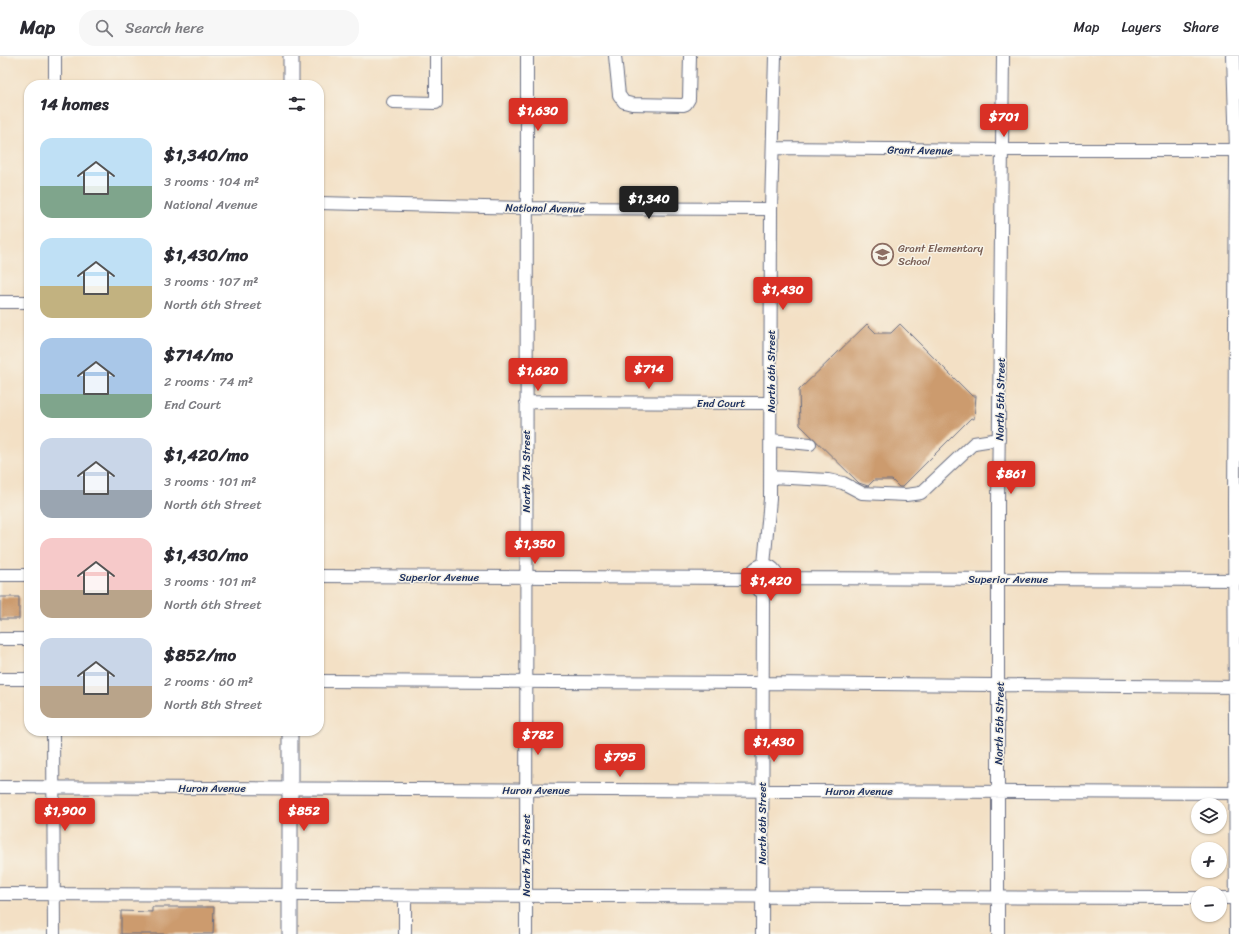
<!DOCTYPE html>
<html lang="en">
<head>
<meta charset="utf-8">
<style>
	body { margin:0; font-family:Sriracha,sans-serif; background:#f7f7f7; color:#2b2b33; height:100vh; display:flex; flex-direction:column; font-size:15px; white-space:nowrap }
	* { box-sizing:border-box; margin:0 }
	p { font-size:13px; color:#7c7c81 }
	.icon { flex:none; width:22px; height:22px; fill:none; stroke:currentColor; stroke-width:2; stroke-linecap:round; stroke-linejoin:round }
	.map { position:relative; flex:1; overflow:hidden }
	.sheet { position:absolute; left:24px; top:24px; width:300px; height:656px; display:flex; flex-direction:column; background:#fff; border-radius:16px; box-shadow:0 1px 3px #0004 }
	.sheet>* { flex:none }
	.tools { position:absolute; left:1191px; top:742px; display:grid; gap:8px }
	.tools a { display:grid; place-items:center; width:36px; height:36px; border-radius:50%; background:#fff; box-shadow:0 1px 3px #0004; font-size:20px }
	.price { position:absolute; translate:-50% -34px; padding:0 9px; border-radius:4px; background:#d93025; color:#fff; font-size:13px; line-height:26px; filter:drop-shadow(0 1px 2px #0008) }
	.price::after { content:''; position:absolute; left:50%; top:24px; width:12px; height:9px; margin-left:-6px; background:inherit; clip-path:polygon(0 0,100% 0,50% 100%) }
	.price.current { background:#222; color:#fff }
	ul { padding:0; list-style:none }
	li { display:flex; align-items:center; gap:12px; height:100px; padding:0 16px }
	li span { display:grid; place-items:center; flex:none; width:112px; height:80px; border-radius:12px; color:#555 }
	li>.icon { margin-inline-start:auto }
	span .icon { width:48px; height:48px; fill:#fffc; stroke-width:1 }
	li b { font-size:17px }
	h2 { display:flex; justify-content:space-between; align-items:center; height:48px; padding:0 16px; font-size:17px }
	header { display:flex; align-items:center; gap:24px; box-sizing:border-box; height:56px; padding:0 20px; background:#fff; border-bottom:1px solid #e1e1e2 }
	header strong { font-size:19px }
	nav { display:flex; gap:22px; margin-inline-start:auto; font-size:14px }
	.search { width:280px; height:36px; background:#f7f7f7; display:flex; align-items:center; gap:10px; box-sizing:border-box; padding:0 14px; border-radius:16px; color:#7c7c81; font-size:15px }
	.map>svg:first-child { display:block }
</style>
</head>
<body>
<header>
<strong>Map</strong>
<div class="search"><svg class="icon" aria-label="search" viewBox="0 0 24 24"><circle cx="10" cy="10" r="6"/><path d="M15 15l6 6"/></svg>Search here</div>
<nav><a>Map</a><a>Layers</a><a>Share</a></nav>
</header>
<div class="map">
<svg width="1239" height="878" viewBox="0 0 1239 878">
	<rect width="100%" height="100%" fill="#f7f3e8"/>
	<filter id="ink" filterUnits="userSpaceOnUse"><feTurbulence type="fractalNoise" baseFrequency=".025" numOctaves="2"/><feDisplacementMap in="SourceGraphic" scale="8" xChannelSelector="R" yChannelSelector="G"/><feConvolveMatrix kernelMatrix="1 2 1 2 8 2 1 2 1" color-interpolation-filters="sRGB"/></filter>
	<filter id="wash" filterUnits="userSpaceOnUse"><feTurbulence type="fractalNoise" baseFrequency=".012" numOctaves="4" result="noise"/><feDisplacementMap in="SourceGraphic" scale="16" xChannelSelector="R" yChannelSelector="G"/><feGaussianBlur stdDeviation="0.9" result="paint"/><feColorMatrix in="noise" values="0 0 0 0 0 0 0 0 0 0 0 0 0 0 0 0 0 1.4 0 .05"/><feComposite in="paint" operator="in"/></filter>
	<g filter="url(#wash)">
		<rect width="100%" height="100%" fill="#f3e0c5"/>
		<g id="blocks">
			<path fill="#cc9b6e" d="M 867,268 L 876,277 L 891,277 L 900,268 L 972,340 L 976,340 L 974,363 L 971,362 L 902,431 L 899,431 L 892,424 L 874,424 L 868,430 L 859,427 L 800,369 L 799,334 Z
				M 0,541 L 19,541 L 19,563 L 0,563 Z
				M 152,851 L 214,851 L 213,878 L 121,878 L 121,855 L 152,856 Z"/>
		</g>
	</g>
	<g filter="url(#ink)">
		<use href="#blocks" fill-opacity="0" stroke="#676d82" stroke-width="1"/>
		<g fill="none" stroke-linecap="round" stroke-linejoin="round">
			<defs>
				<path id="minor" d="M 615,0 L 619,39 L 624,46 L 632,48 L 683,49 L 686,48 L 689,43 L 690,0
					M 1233,0 L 1236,94 L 1234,449 L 1236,878
					M 55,29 L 55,0
					M 393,46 L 436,47 L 436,0
					M 773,92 L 1002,94 L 1236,94
					M 319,147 L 526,152 L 771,153
					M 0,246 L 29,246
					M 526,346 L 771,347
					M 771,384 L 810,388
					M 771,421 L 828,424 L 843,427 L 862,437 L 906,439 L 921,437 L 974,387 L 999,383
					M 764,509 L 770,443 L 771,153 L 775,0
					M751 522a13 13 0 1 1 26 0a13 13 0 1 1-26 0Z
					M 0,519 L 29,519
					M 319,520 L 751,522
					M 777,522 L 1239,524
					M 0,583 L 29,583
					M 0,623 L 29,623
					M 319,625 L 762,627 L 1239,631
					M 53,675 L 54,878
					M 0,731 L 1239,737
					M 0,838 L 1198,842
					M 405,840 L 405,878
					M 1220,842 L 1239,842
					M 526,878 L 527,0
					M 762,878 L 763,535
					M 998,878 L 998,448 L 1003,0"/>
				<path id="major" d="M 291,29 L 291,0
					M 290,878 L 290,675"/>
			</defs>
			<use href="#minor" stroke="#676d82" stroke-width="14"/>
			<use href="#major" stroke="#676d82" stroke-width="17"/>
			<use href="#minor" stroke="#fff" stroke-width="12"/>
			<use href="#major" stroke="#fff" stroke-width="15"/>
		</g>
	</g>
	<defs>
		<symbol id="school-ring" viewBox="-11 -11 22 22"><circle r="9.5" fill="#f7f3e8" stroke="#8d6e63" stroke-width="1.5"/><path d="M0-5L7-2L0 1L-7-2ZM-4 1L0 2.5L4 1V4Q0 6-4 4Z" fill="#8d6e63"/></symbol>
	</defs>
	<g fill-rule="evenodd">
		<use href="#school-ring" x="870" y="186" width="25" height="25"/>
	</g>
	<g text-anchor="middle" stroke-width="3" stroke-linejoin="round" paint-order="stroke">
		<g font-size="11" fill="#1b2f5e" stroke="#f7f3e8">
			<text transform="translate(920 94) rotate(1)" y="4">Grant Avenue</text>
			<text transform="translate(545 152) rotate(1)" y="4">National Avenue</text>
			<text transform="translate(771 315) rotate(-90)" y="4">North 6th Street</text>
			<text transform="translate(1000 343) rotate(-89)" y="4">North 5th Street</text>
			<text x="721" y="351">End Court</text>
			<text transform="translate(526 415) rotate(-90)" y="4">North 7th Street</text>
			<text x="439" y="525">Superior Avenue</text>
			<text x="1008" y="527">Superior Avenue</text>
			<text transform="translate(999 667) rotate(-89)" y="4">North 5th Street</text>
			<text x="212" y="736">Huron Avenue</text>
			<text x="536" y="738">Huron Avenue</text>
			<text x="859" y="739">Huron Avenue</text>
			<text transform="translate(762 767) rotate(-90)" y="4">North 6th Street</text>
			<text transform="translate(526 799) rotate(-90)" y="4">North 7th Street</text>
		</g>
		<g font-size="11" fill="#785e54" stroke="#f7f3e8" text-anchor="start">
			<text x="898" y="196">Grant Elementary<tspan x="898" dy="13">School</tspan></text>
		</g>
	</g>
</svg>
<div class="tools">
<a><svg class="icon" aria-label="layers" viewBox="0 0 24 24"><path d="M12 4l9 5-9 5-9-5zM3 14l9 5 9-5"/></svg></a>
<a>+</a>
<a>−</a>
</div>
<b class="price" style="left:538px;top:76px">$1,630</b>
<b class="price" style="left:1004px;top:82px">$701</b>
<b class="price current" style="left:649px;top:164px">$1,340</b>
<b class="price" style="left:783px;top:255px">$1,430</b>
<b class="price" style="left:649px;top:334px">$714</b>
<b class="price" style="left:538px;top:336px">$1,620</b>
<b class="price" style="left:1011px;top:439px">$861</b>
<b class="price" style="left:535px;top:509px">$1,350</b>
<b class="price" style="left:771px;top:546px">$1,420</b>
<b class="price" style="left:538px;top:700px">$782</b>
<b class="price" style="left:774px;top:707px">$1,430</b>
<b class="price" style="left:620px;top:722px">$795</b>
<b class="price" style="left:65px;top:776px">$1,900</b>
<b class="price" style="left:304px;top:776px">$852</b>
<section class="sheet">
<h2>14 homes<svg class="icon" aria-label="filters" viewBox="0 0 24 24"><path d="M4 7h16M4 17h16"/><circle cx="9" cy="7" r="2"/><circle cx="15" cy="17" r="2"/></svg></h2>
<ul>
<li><span style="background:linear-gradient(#bfe0f5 60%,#7fa58c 0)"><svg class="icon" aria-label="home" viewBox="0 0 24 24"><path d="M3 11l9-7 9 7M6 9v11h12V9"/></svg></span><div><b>$1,340/mo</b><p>3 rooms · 104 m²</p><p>National Avenue</p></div></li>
<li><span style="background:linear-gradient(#bfe0f5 60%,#c2b280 0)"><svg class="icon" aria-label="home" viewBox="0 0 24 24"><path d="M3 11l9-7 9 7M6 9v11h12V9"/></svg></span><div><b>$1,430/mo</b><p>3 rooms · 107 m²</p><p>North 6th Street</p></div></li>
<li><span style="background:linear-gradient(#a9c7e8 70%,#7fa58c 0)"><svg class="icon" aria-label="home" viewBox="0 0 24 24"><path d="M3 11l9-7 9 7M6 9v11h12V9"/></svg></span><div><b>$714/mo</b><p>2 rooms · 74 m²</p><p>End Court</p></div></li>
<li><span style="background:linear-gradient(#c9d6e8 65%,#9aa5b1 0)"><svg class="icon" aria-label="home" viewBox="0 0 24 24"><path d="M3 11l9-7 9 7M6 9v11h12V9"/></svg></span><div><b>$1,420/mo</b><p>3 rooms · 101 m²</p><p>North 6th Street</p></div></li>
<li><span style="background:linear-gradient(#f6c9c9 65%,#b9a48a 0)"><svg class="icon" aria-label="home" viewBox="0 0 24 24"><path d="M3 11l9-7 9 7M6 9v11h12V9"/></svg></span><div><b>$1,430/mo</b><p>3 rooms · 101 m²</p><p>North 6th Street</p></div></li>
<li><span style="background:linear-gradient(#c9d6e8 60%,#b9a48a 0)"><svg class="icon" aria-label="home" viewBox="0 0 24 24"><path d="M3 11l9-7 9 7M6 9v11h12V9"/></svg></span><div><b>$852/mo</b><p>2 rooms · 60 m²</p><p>North 8th Street</p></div></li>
</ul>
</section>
</div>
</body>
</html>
